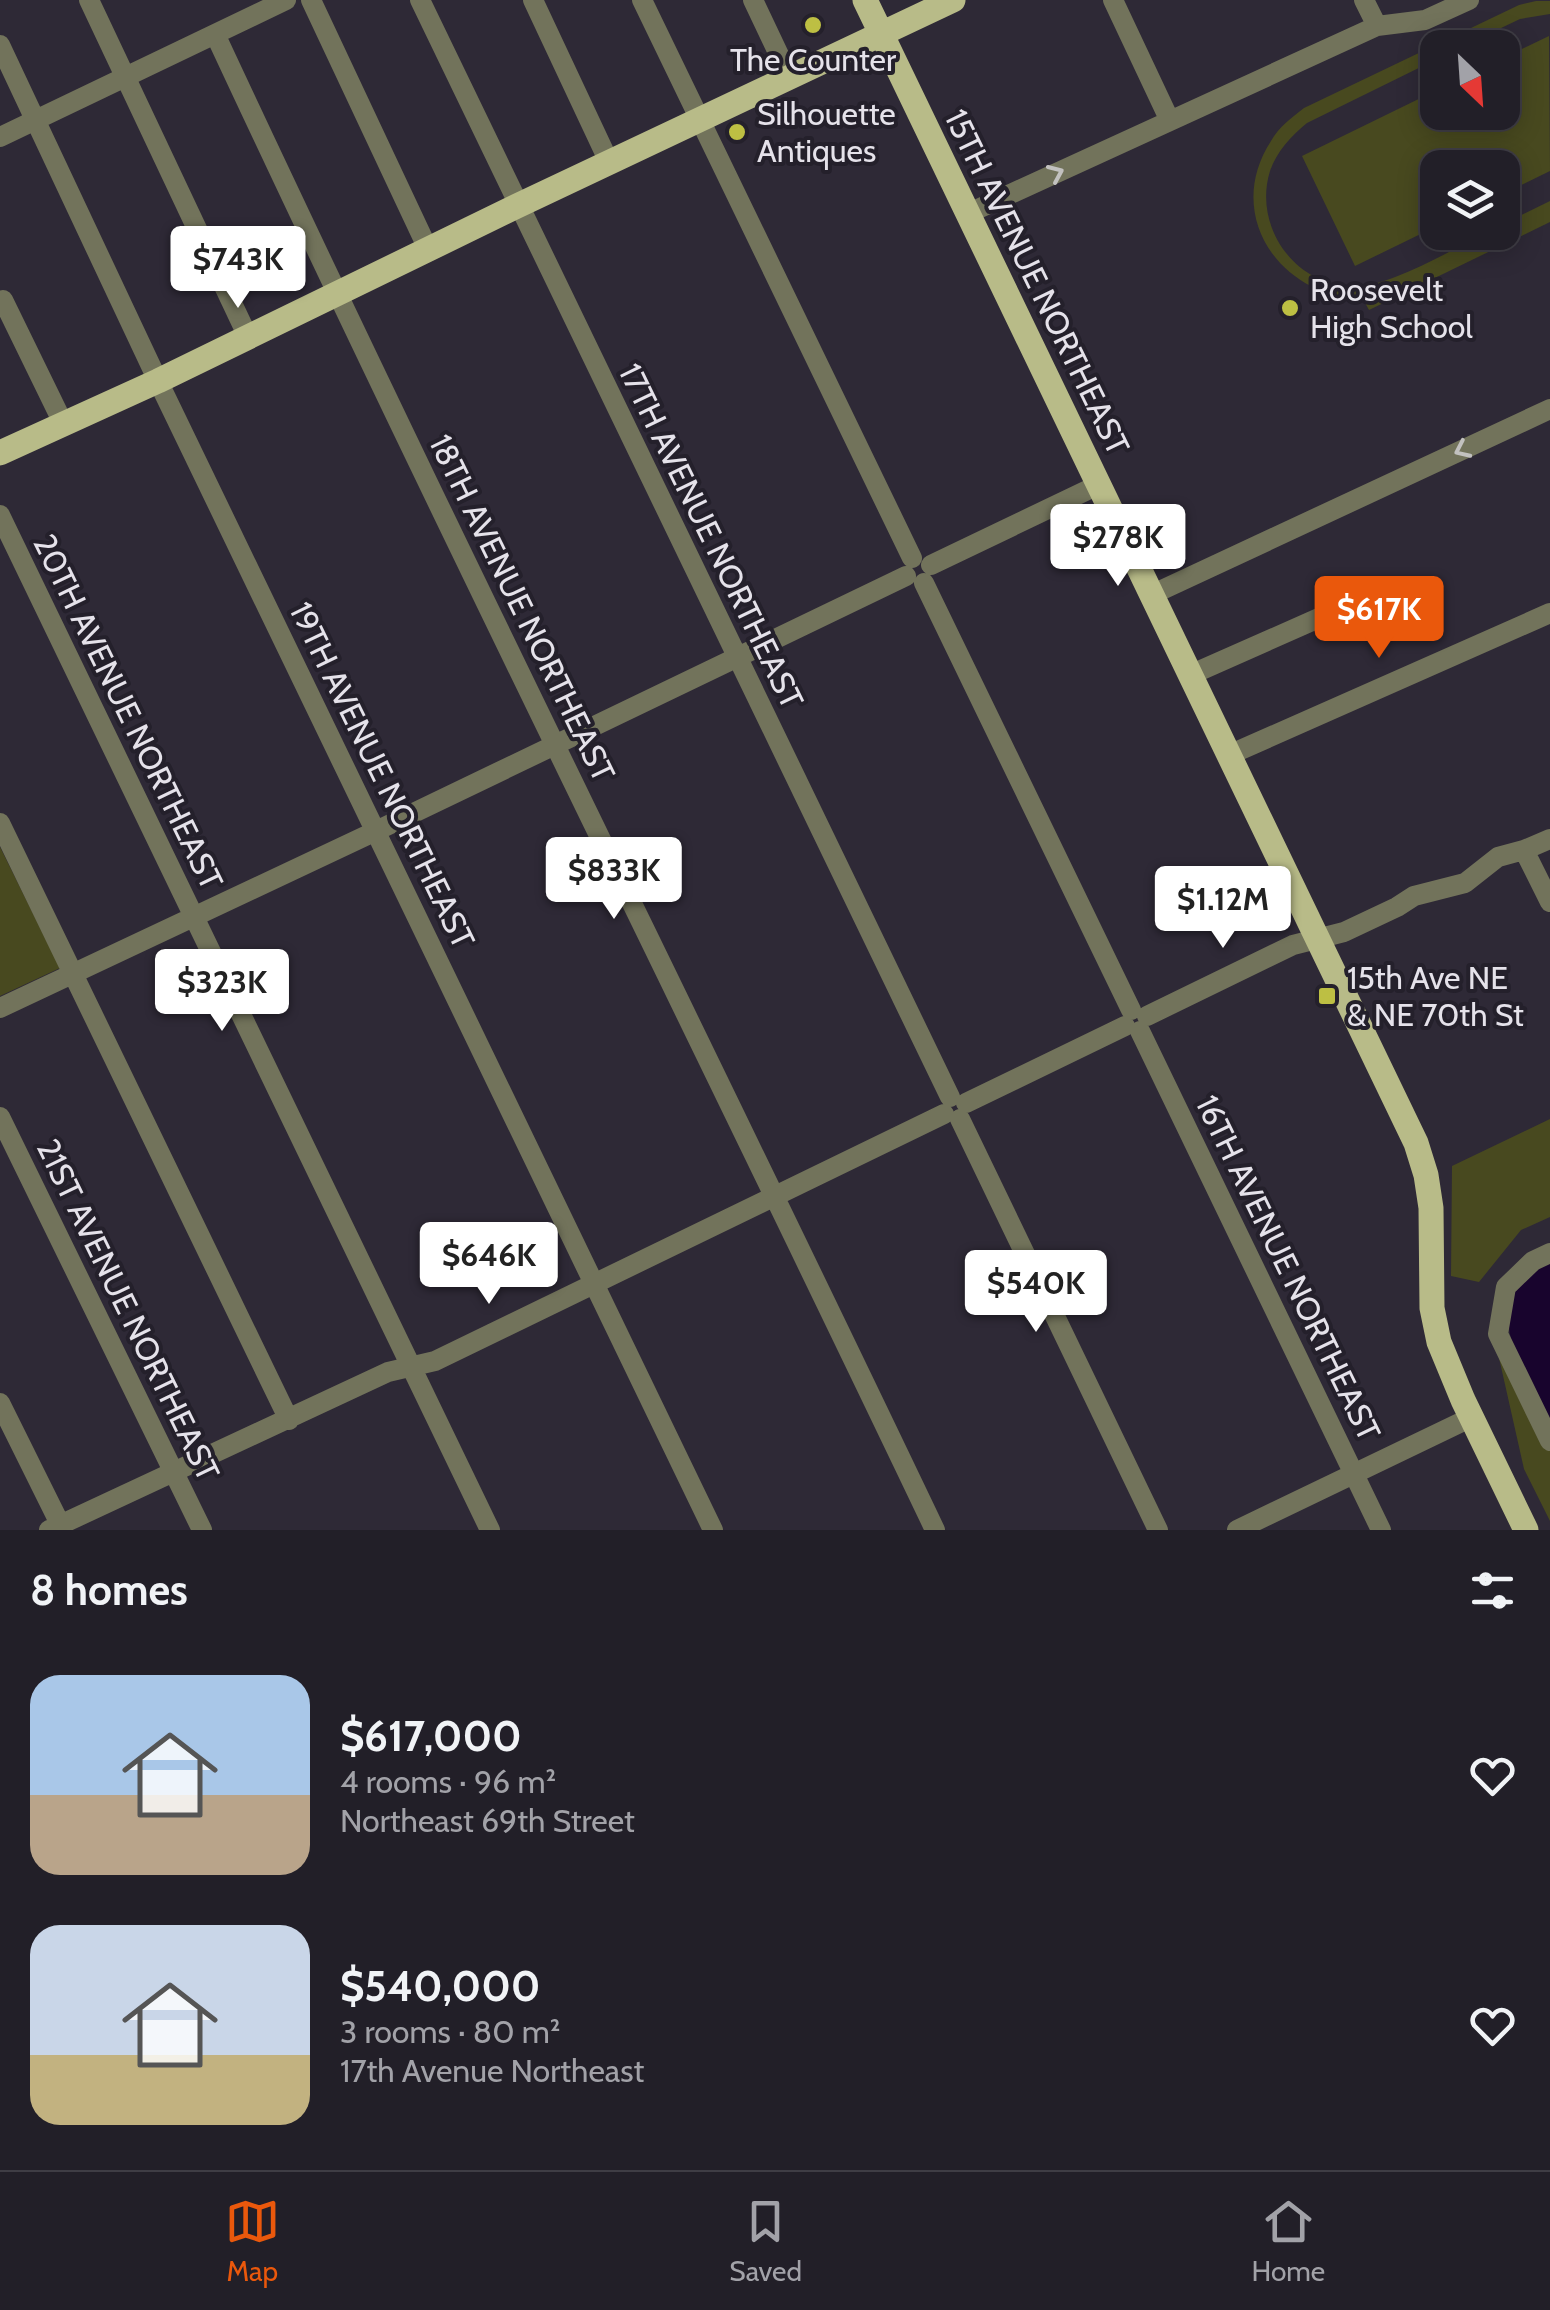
<!DOCTYPE html>
<html lang="en">
<head>
<meta charset="utf-8">
<style>
	body { margin:0; font-family:Cabin,sans-serif; background:#2a2730; color:#f1f3f6; height:100vh; display:flex; flex-direction:column; font-size:38px; white-space:nowrap }
	* { box-sizing:border-box; margin:0 }
	p { font-size:32px; color:#a2a2a8 }
	.icon { flex:none; width:55px; height:55px; fill:none; stroke:currentColor; stroke-width:2; stroke-linecap:round; stroke-linejoin:round }
	.map { position:relative; height:1530px; overflow:hidden }
	.side { display:flex; flex-direction:column; background:#221f28; flex:1 }
	.side>* { flex:none }
	.needle { width:65px; rotate:155deg }
	.tools { position:absolute; left:1420px; top:30px; display:grid; gap:20px }
	.tools a { display:grid; place-items:center; width:100px; height:100px; border-radius:20px; background:#221f28; box-shadow:0 5px 25px #0003,0 0 0 2px #3f3d45; font-size:50px }
	.price { position:absolute; translate:-50% -85px; padding:0 22px; border-radius:10px; background:#fff; color:#222; font-size:32px; line-height:65px; filter:drop-shadow(0 2px 5px #0008) }
	.price::after { content:''; position:absolute; left:50%; top:60px; width:30px; height:22px; margin-left:-15px; background:inherit; clip-path:polygon(0 0,100% 0,50% 100%) }
	.price.selected { background:#ea580c; color:#fff }
	ul { padding:0; list-style:none }
	li { display:flex; align-items:center; gap:30px; height:250px; padding:0 30px }
	li span { display:grid; place-items:center; flex:none; width:280px; height:200px; border-radius:30px; color:#555 }
	li>.icon { margin-inline-start:auto }
	span .icon { width:120px; height:120px; fill:#fffc; stroke-width:1 }
	li b { font-size:42px }
	h2 { display:flex; justify-content:space-between; align-items:center; height:120px; padding:0 30px; font-size:42px }
	.tabs { display:flex; justify-content:space-around; align-items:center; height:140px; border-top:2px solid #3f3d45; background:#221f28; font-size:28px; color:#a2a2a8 }
	.tabs a { display:grid; justify-items:center; gap:5px }
	.tabs .selected { color:#ea580c }
	.map>svg:first-child { display:block }
</style>
</head>
<body>
<div class="map">
<svg width="1550" height="1530" viewBox="0 0 1550 1530">
	<rect width="100%" height="100%" fill="#2e2936"/>
	<path fill="#48491f" d="M 1536,1 L 1550,1 L 1550,14 L 1520,19 L 1461,47 L 1438,48 L 1437,59 L 1307,123 C 1291,136 1277,151 1270,171 C 1253,226 1294,284 1351,287 C 1386,289 1453,249 1486,233 L 1502,232 L 1503,224 L 1550,201 L 1550,222 L 1369,310 L 1363,299 C 1280,297 1223,215 1271,141 C 1279,127 1291,118 1304,108 L 1519,5 Z
		M 1549,36 L 1550,171 L 1503,194 L 1502,168 L 1438,168 L 1437,226 L 1355,266 L 1302,156 L 1437,90 L 1438,112 L 1502,112 L 1503,58 Z
		M 0,847 L 60,968 L 0,996 Z
		M 1550,1119 L 1550,1217 L 1521,1230 L 1479,1282 L 1451,1276 L 1452,1166 Z
		M 1495,1340 L 1550,1450 L 1550,1521 L 1524,1469 Z"/>
	<path fill="#18042d" d="M 1550,1260 L 1550,1426 C 1532,1388 1494,1333 1514,1291 C 1519,1279 1540,1268 1550,1260 Z"/>
	<g fill="none" stroke-linecap="round" stroke-linejoin="round">
		<path stroke="#72735b" stroke-width="20" d="M 89,0 L 248,337
			M 311,0 L 428,249
			M 420,0 L 950,1097
			M 533,0 L 609,162
			M 642,0 L 912,558
			M 753,0 L 789,76
			M 1113,0 L 1170,121
			M 1364,0 L 1377,26
			M 215,34 C 449,536 697,1031 935,1530
			M 0,45 L 158,381 L 713,1530
			M 0,137 L 286,0
			M 967,214 L 1377,26 L 1425,20 L 1469,0
			M 3,300 L 64,425
			M 0,515 L 490,1530
			M 931,565 L 1098,485
			M 924,583 L 1131,1010
			M 1151,595 L 1550,409
			M 1190,675 L 1391,586
			M 1229,755 L 1550,613
			M 0,823 L 289,1420
			M 1524,850 L 1550,902
			M 0,1008 L 376,831 L 906,576
			M 1147,1016 L 1293,945 L 1344,932 L 1397,907 L 1414,896 L 1465,883 L 1498,857 L 1524,850 L 1550,839
			M 1140,1031 L 1381,1530
			M 966,1103 L 1125,1026
			M 0,1117 L 202,1530
			M 960,1119 L 1158,1530
			M 1550,1253 L 1533,1261 L 1506,1287 L 1498,1334 L 1550,1441
			M 0,1403 L 63,1530
			M 49,1530 L 388,1372 L 435,1361 L 944,1114
			M 1237,1530 L 1472,1417"/>
		<path stroke="#b8bb88" stroke-width="25" d="M 865,0 L 1416,1143 L 1426,1175 L 1431,1208 L 1432,1308 L 1439,1342 L 1463,1400 L 1526,1530
			M 0,453 L 158,381 L 517,206 L 953,0"/>
	</g>
	<defs><path id="oneway-chevron" d="M-2-3.5L2.5 0L-2 3.5" fill="none" stroke-width="1.6" stroke-linecap="round" stroke-linejoin="round" transform="scale(2.5)"/></defs>
	<g stroke="#c2c1bf">
		<use href="#oneway-chevron" transform="translate(1056 173) rotate(-24)"/>
		<use href="#oneway-chevron" transform="translate(1462 450) rotate(155)"/>
	</g>
	<g fill="#bdbf43" stroke="#24202b" stroke-width="4">
		<circle cx="813" cy="25" r="10"/>
		<circle cx="737" cy="132" r="10"/>
		<circle cx="1290" cy="308" r="10"/>
		<rect x="1317" y="986" width="20" height="20" rx="5"/>
	</g>
	<g text-anchor="middle" stroke-width="8" stroke-linejoin="round" paint-order="stroke">
		<g font-size="32" fill="#e5e2ea" stroke="#24202b" text-anchor="start">
			<text x="813" y="71" text-anchor="middle">The Counter</text>
			<text x="757" y="125">Silhouette<tspan x="757" dy="37">Antiques</tspan></text>
			<text x="1310" y="301">Roosevelt<tspan x="1310" dy="37">High School</tspan></text>
			<text x="1347" y="989">15th Ave NE<tspan x="1347" dy="37">&amp; NE 70th St</tspan></text>
		</g>
		<g font-size="32" fill="#e5e2ea" stroke="#24202b">
			<text transform="translate(1037 282) rotate(64)" y="11">15TH AVENUE NORTHEAST</text>
			<text transform="translate(711 536) rotate(64)" y="11">17TH AVENUE NORTHEAST</text>
			<text transform="translate(522 608) rotate(64)" y="11">18TH AVENUE NORTHEAST</text>
			<text transform="translate(128 712) rotate(64)" y="11">20TH AVENUE NORTHEAST</text>
			<text transform="translate(382 775) rotate(64)" y="11">19TH AVENUE NORTHEAST</text>
			<text transform="translate(1288 1268) rotate(64)" y="11">16TH AVENUE NORTHEAST</text>
			<text transform="translate(128 1310) rotate(64)" y="11">21ST AVENUE NORTHEAST</text>
		</g>
	</g>
</svg>
<div class="tools">
<a><svg class="needle" viewBox="-14 -14 28 28"><path d="M0-13l5 13h-10z" fill="#e53935"/><path d="M0 13l5-13h-10z" fill="#a2a2a8"/></svg></a>
<a><svg class="icon" aria-label="layers" viewBox="0 0 24 24"><path d="M12 4l9 5-9 5-9-5zM3 14l9 5 9-5"/></svg></a>
</div>
<b class="price" style="left:238px;top:311px">$743K</b>
<b class="price" style="left:1118px;top:589px">$278K</b>
<b class="price selected" style="left:1379px;top:661px">$617K</b>
<b class="price" style="left:614px;top:922px">$833K</b>
<b class="price" style="left:1223px;top:951px">$1.12M</b>
<b class="price" style="left:222px;top:1034px">$323K</b>
<b class="price" style="left:489px;top:1307px">$646K</b>
<b class="price" style="left:1036px;top:1335px">$540K</b>
</div>
<section class="side">
<h2>8 homes<svg class="icon" aria-label="filters" viewBox="0 0 24 24"><path d="M4 7h16M4 17h16"/><circle cx="9" cy="7" r="2"/><circle cx="15" cy="17" r="2"/></svg></h2>
<ul>
<li><span style="background:linear-gradient(#a9c7e8 60%,#b9a48a 0)"><svg class="icon" aria-label="home" viewBox="0 0 24 24"><path d="M3 11l9-7 9 7M6 9v11h12V9"/></svg></span><div><b>$617,000</b><p>4 rooms · 96 m²</p><p>Northeast 69th Street</p></div><svg class="icon" aria-label="heart" viewBox="0 0 24 24"><path d="M12 20l-8-8c-3-5 5-10 8-4 3-6 11-1 8 4z"/></svg></li>
<li><span style="background:linear-gradient(#c9d6e8 65%,#c2b280 0)"><svg class="icon" aria-label="home" viewBox="0 0 24 24"><path d="M3 11l9-7 9 7M6 9v11h12V9"/></svg></span><div><b>$540,000</b><p>3 rooms · 80 m²</p><p>17th Avenue Northeast</p></div><svg class="icon" aria-label="heart" viewBox="0 0 24 24"><path d="M12 20l-8-8c-3-5 5-10 8-4 3-6 11-1 8 4z"/></svg></li>
</ul>
</section>
<nav class="tabs">
<a class="selected"><svg class="icon" aria-label="map" viewBox="0 0 24 24"><path d="M3 6l6-2 6 2 6-2v14l-6 2-6-2-6 2zM9 4v14M15 6v14"/></svg>Map</a>
<a><svg class="icon" aria-label="saved" viewBox="0 0 24 24"><path d="M7 4h10v16l-5-4-5 4z"/></svg>Saved</a>
<a><svg class="icon" aria-label="home" viewBox="0 0 24 24"><path d="M3 11l9-7 9 7M6 9v11h12V9"/></svg>Home</a>
</nav>
</body>
</html>
